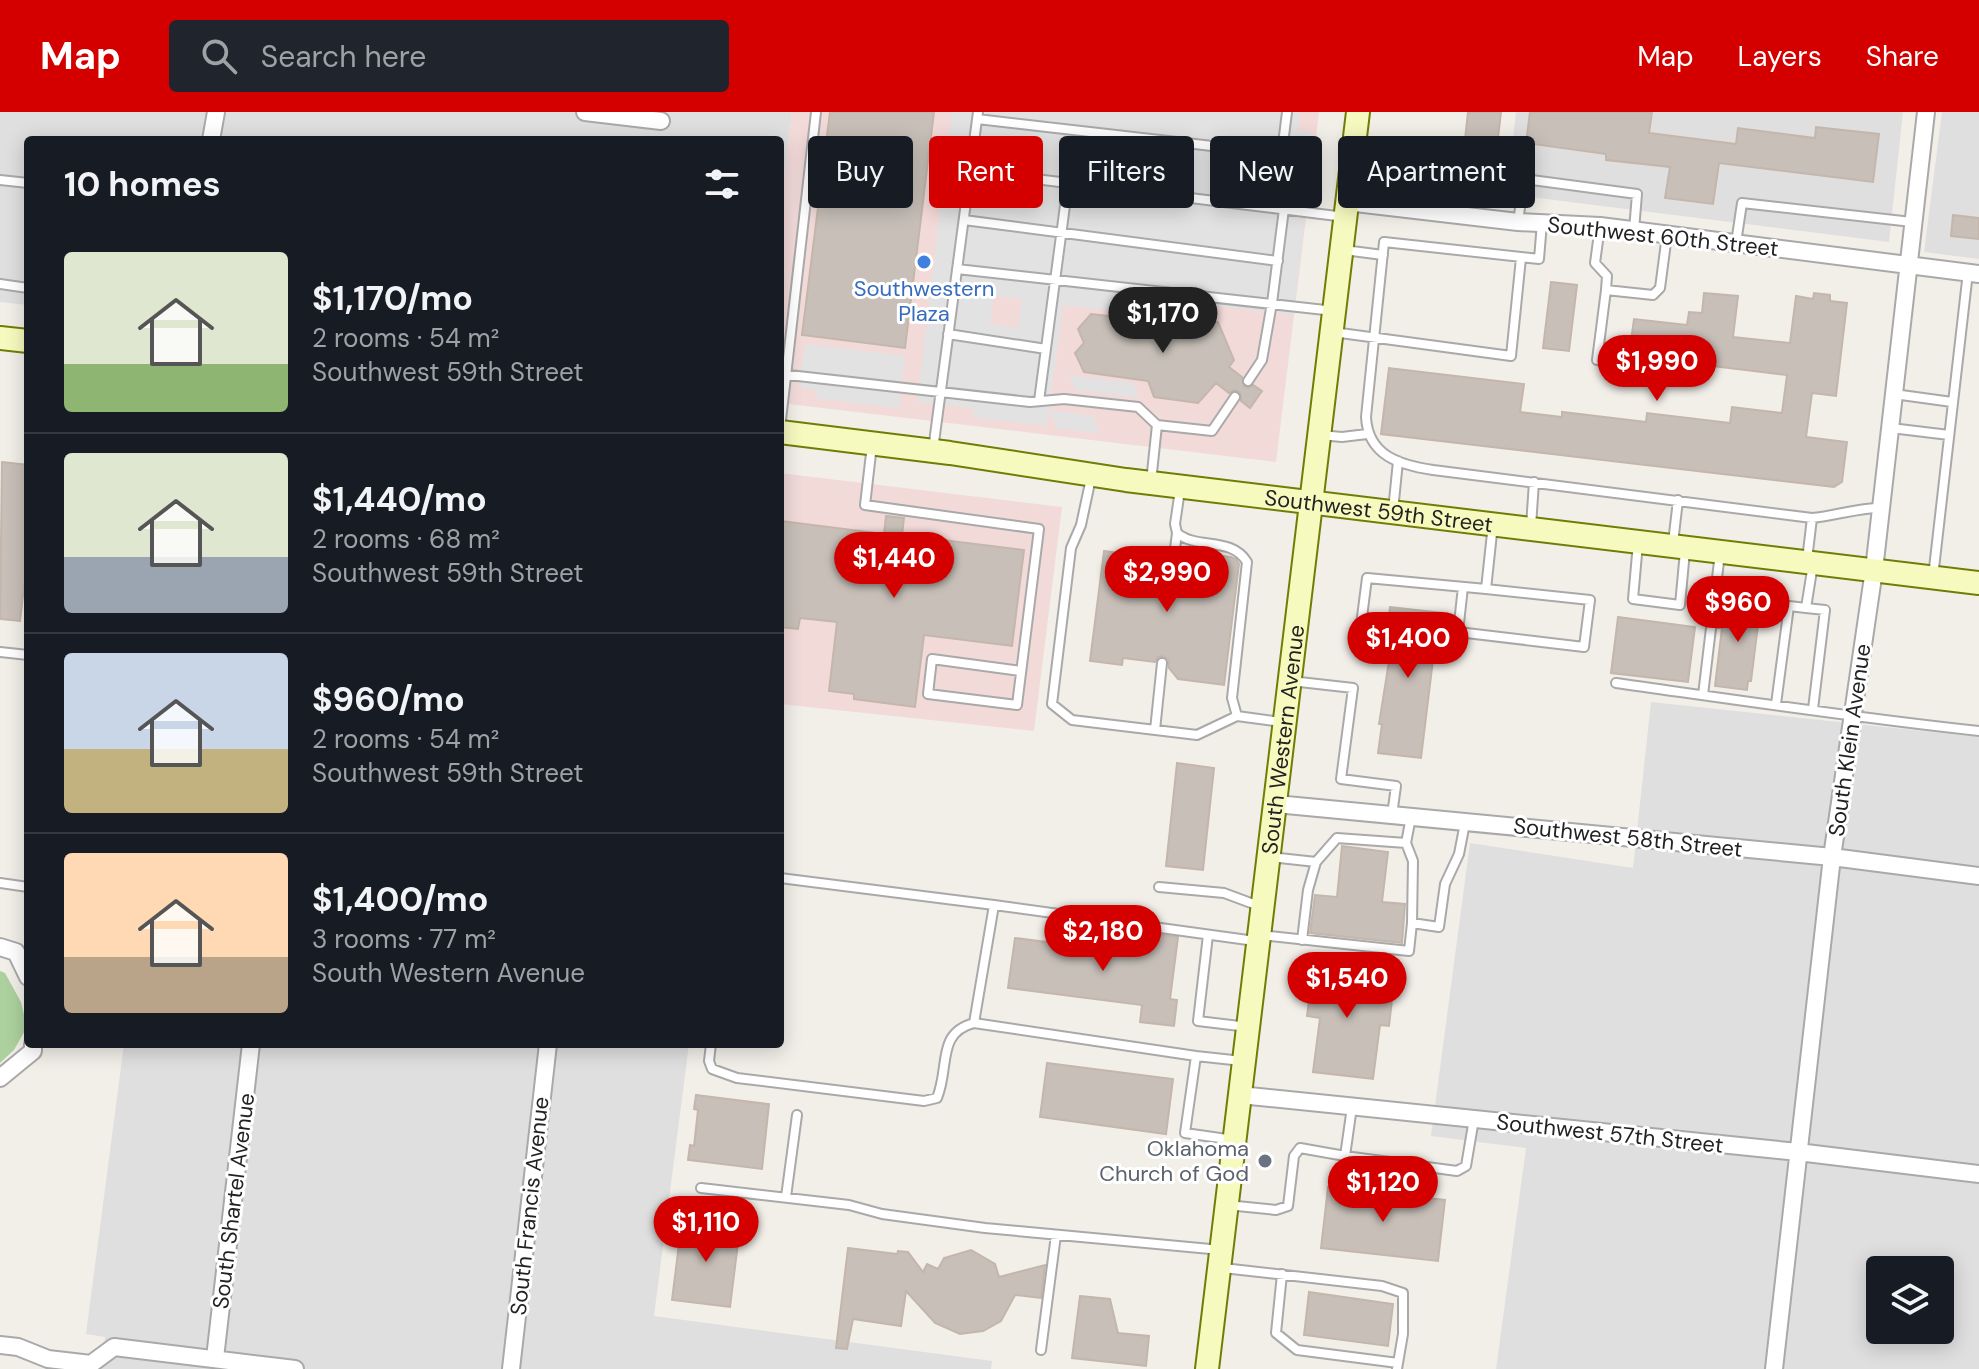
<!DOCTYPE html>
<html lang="en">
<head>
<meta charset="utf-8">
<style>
	body { margin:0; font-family:"DM Sans",sans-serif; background:#20242c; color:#f1f3f6; height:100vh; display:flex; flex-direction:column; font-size:30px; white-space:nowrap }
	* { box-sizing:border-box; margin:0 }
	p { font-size:26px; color:#9ea1a6 }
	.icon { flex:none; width:44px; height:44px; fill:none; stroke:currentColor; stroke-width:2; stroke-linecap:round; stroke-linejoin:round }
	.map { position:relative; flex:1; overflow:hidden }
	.details { position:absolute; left:24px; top:24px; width:760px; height:912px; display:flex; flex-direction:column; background:#171b24; border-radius:8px; box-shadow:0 4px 20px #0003 }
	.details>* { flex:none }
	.top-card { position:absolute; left:808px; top:24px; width:760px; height:72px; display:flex; gap:16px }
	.tools { position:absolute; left:1866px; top:1144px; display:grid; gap:16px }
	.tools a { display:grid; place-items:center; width:88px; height:88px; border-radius:8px; background:#171b24; box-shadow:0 4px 20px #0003; font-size:40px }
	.price { position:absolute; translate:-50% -68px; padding:0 18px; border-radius:28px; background:#d40000; color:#fff; font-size:26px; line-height:52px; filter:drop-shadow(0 2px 4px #0008) }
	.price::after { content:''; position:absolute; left:50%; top:48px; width:24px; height:18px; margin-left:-12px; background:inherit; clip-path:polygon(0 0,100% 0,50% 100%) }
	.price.selected { background:#222; color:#fff }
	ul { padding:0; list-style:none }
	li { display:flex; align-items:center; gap:24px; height:200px; padding:0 40px }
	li+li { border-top:2px solid #363941 }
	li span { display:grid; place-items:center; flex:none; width:224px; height:160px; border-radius:8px; color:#555 }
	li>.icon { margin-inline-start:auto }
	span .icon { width:96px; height:96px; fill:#fffc; stroke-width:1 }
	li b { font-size:34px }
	h2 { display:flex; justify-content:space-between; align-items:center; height:96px; padding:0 40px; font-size:34px }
	.pill { padding:0 28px; border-radius:8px; background:#171b24; box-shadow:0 4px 20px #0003; font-size:28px; line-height:72px }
	.pill.selected { background:#d40000; color:#fff }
	header { display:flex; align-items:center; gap:48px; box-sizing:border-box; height:112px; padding:0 40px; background:#d40000; color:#fff }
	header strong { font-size:38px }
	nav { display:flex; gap:44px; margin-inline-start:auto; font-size:28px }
	.search { width:560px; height:72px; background:#20242c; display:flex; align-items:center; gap:20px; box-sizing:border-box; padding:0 28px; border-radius:8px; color:#9ea1a6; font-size:30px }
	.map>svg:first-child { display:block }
</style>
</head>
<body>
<header>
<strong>Map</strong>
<div class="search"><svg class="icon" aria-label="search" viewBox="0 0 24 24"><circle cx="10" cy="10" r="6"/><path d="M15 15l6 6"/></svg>Search here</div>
<nav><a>Map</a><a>Layers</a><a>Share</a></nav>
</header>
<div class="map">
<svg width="1979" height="1257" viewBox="0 0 1979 1257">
	<rect width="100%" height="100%" fill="#f2efe9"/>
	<path fill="#e0dfdf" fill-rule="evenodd" d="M 0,0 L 792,0 L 780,100 L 780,28 L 28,28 L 28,193 L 0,190 Z
		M 1516,0 L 1903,0 L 1889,130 L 1507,82 Z
		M 1942,0 L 1979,0 L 1979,147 L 1924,140 Z
		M 1651,590 L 1979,625 L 1979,1257 L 1496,1257 L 1526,1036 L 1431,1024 L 1470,731 L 1633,756 ZM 1880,1158 L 1940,1158 L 1940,1218 L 1880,1218 Z
		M 124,932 L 689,932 L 654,1204 L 992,1249 L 991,1257 L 102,1257 L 105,1225 L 86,1222 Z"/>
	<path fill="#f2dad9" d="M 792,0 L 1319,0 L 1276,350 L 780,291 L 780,100 Z
		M 780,361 L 1062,395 L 1034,619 L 780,592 Z"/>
	<path fill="#add19e" d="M 0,859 L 5,861 L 21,890 L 27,915 L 14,938 L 0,951 Z"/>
	<path fill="#e2e2e2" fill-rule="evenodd" d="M 952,0 L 1300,0 L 1298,19 L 1312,21 L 1305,75 L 1293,73 L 1289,105 L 1305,108 L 1293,203 L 1163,188 L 1152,204 L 1063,193 L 1047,314 L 973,305 L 973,296 L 917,290 ZM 994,184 L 1022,187 L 1018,216 L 990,212 Z
		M 805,232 L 905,244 L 899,296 L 816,286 L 817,278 L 799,275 Z
		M 1069,263 L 1133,271 L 1139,286 L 1075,278 Z
		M 1050,298 L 1093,304 L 1099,321 L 1056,316 Z"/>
	<path fill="#c7bfb8" stroke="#c4b6ab" stroke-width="2" d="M 830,0 L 934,0 L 905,236 L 802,223 Z
		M 1468,0 L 1501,0 L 1493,68 L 1461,64 Z
		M 1530,0 L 1652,0 L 1649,21 L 1736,32 L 1738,16 L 1815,26 L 1816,15 L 1879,22 L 1873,70 L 1719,51 L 1713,92 L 1665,86 L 1670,55 L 1606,48 L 1606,42 L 1526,31 Z
		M 1953,103 L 1979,106 L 1979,127 L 1951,124 Z
		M 1551,170 L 1577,173 L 1569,239 L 1543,236 Z
		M 1704,181 L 1738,184 L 1733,225 L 1790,231 L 1796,184 L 1813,187 L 1814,181 L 1830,183 L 1830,189 L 1847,191 L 1836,284 L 1812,281 L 1806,325 L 1847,330 L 1842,370 L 1834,375 L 1381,322 L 1389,256 L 1524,272 L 1520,300 L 1562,305 L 1562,300 L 1646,310 L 1647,301 L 1730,311 L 1732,295 L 1782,301 L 1787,263 L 1629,244 L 1634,207 L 1687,213 L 1689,200 L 1702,201 Z
		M 1174,200 L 1193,203 L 1194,206 L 1218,210 L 1234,248 L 1229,255 L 1242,265 L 1244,274 L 1248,276 L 1253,273 L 1262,279 L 1250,296 L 1241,289 L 1240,280 L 1235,278 L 1229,281 L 1216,271 L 1198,291 L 1154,285 L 1148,269 L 1084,260 L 1075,241 L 1084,231 L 1078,217 L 1091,202 L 1156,209 L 1167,209 Z
		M 2,350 L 28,353 L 28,442 L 20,509 L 0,507 Z
		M 886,404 L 904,406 L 902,423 L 1024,438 L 1012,534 L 924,523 L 915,595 L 854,587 L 854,582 L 829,579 L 837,510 L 800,506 L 798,517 L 780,515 L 780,409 L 884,422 Z
		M 1104,439 L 1136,443 L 1135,447 L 1166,451 L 1168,457 L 1173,459 L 1178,457 L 1180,449 L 1192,440 L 1231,445 L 1236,447 L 1239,452 L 1224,573 L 1178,567 L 1169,556 L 1168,547 L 1163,544 L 1158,545 L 1155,550 L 1123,546 L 1122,553 L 1090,549 Z
		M 1721,490 L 1766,495 L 1764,514 L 1758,513 L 1751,569 L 1748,569 L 1747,578 L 1715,574 L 1722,516 L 1718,516 Z
		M 1390,495 L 1442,501 L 1437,548 L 1433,548 L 1421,646 L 1378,641 L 1382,612 L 1379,612 L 1390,543 L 1385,542 Z
		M 1618,505 L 1695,515 L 1688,570 L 1611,561 Z
		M 1177,651 L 1214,656 L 1203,758 L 1166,754 Z
		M 1342,734 L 1388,740 L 1382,790 L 1405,792 L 1402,831 L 1310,821 L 1315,783 L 1337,785 Z
		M 1126,818 L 1178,825 L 1170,887 L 1177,888 L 1174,914 L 1140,910 L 1142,893 L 1008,876 L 1015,826 L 1123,840 Z
		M 1314,849 L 1365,855 L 1363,875 L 1393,879 L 1389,914 L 1380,913 L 1373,967 L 1313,960 L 1320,906 L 1307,904 Z
		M 1047,951 L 1173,967 L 1166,1022 L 1040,1005 Z
		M 696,983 L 769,992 L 762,1057 L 688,1048 L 690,1033 L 694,1034 L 698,998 L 694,997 Z
		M 1328,1075 L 1445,1088 L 1438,1149 L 1321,1136 Z
		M 682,1108 L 740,1115 L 730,1195 L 672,1188 Z
		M 848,1136 L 897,1142 L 898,1139 L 908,1140 L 923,1160 L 927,1152 L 938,1157 L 944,1146 L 971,1138 L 995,1152 L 999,1165 L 1045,1153 L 1041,1186 L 1015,1183 L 1001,1209 L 983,1219 L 960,1222 L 935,1211 L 906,1179 L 901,1214 L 853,1207 L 847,1237 L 836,1236 Z
		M 1309,1180 L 1393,1192 L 1388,1234 L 1304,1223 Z
		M 1080,1184 L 1110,1187 L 1118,1221 L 1149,1224 L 1146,1254 L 1072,1246 Z"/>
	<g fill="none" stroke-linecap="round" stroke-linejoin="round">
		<defs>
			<path id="service" d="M 977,7 L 1282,42
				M 970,59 L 1345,105
				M 0,68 L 28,71
				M 1275,96 L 1287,0
				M 964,108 L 1278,149
				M 1518,110 L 1524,67 L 1637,82 L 1634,118
				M 1542,111 L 1539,147 L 1384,130 L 1366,305 C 1368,344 1400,353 1433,358 L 1812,406 C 1835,404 1857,396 1880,396
				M 1600,114 L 1595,151 L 1607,164 L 1606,178
				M 1736,131 L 1742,91 L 1912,110
				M 1344,138 L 1383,143
				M 957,157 L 1334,199
				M 0,172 L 28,176
				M 1333,220 L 1511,244 L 1521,146
				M 948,222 L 1046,237
				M 1597,248 L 1606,178 L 1653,183 L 1660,176 L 1667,123
				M 780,262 L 1030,290 L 1064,287 L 1138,295 L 1157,313 L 1212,319 L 1235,285
				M 1248,269 L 1262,248 L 1272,191 L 1284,97
				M 1894,282 L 1952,290
				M 1039,289 L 1068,71
				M 1891,316 L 1949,323
				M 780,317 L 816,0
				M 1320,323 L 1342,325 L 1367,322
				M 872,333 L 865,393 L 1039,417 L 1017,593 L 928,582 L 932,547 L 1021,559
				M 933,338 L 978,0
				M 1091,366 L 1081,413 L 1071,436 L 1052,592 L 1072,608 L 1197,623 L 1237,604 L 1281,610
				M 1151,370 L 1157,313
				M 1180,378 L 1175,412 L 1177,421 C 1197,438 1231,424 1247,450 L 1232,586 L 1237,604
				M 1393,399 L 1398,349
				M 1531,414 L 1534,370
				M 1638,431 L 1633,487 L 1680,493 L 1685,439
				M 1673,431 L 1678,388
				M 1807,448 L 1812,406
				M 1173,452 L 1177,421
				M 1813,452 L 1806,496 L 1825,498 L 1813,597
				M 1933,465 L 1968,160
				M 1463,475 L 1458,520 L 1584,535 L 1590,488 L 1486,477 L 1493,412
				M 1358,536 L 1367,466 L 1486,477
				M 0,540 L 28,543
				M 1291,569 L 1353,576 L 1341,667 L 1396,674 L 1392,703
				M 1616,571 C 1737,588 1857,606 1979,619
				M 1703,583 L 1720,441
				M 1776,592 L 1789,494 L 1806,496
				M 1155,618 L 1162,551
				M 1411,705 L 1406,731 L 1413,749 L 1412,811
				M 1270,745 L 1316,750
				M 780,766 L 994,793
				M 0,771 L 28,775
				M 1159,775 L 1224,781 L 1259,794
				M 1208,823 L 1198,909 L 1248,915
				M 1260,823 L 1409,839 L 1412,811 L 1439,815 L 1445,772 L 1459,742 L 1465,711
				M 1302,828 L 1308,778 L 1316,750 L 1337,726 L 1406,731
				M 711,932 L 709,949 L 712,957 L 737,966 L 924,989 L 937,986 C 950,955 936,921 974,911
				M 1196,944 L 974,911 L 994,793 L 1255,829
				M 1352,995 L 1345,1044 L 1457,1059 L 1466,1054 L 1474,1007
				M 1234,1028 L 1185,1021 L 1196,944 L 1242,949
				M 701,1076 L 849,1093 L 882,1102 L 985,1116 L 1221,1138
				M 786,1085 L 797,1003
				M 1227,1093 L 1276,1098 L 1288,1094 L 1294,1044 L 1300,1036 L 1345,1044
				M 1223,1156 L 1382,1174 L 1403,1181 L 1403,1222 L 1397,1257
				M 1282,1162 L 1276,1221 L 1297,1238 L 1398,1251
				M 1041,1238 L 1056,1123"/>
			<path id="minor" d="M 585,0 L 661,9
				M 211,28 L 216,0
				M 1347,90 L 1518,110 L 1600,114 L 1979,162
				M 1276,692 L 1832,745 L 1979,764
				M 0,835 L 16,840 L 28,865
				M 0,966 L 33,939 L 33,932
				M 1240,983 L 1798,1040 L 1979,1062
				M 0,1233 L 18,1235 L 48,1247 L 91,1252
				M 215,1246 L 251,932
				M 91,1252 L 114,1235 L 295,1257
				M 511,1257 L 548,932
				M 1774,1257 L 1832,745 L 1874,458 L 1926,0"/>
			<g id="secondary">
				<path d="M 0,226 L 28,229"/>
				<path id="s1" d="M 780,320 L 950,341 L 1126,368 L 1979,471"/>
				<path id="s2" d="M 1207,1257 L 1358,0"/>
			</g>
		</defs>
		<use href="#service" stroke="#a9a9a9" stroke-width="12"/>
		<use href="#minor" stroke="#a9a9a9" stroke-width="20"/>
		<use href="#secondary" stroke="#707d05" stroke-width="26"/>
		<use href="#service" stroke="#fff" stroke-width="8"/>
		<use href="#minor" stroke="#fff" stroke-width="16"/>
		<use href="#secondary" stroke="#f7fabf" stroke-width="22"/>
	</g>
	<circle fill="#3f7fe0" stroke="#fff" stroke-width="3" cx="924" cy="150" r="8"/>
	<circle fill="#6b7280" stroke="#fff" stroke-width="3" cx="1265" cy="1049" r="8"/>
	<g text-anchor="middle" stroke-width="6" stroke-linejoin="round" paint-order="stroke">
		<g font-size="22" fill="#222" stroke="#fff">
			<text transform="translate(1663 124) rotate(6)" y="8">Southwest 60th Street</text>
			<text dy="8" stroke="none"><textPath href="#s1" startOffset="604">Southwest 59th Street</textPath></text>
			<text transform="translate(1849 628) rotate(-82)" y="8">South Klein Avenue</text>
			<text dy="8" stroke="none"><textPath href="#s2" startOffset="634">South Western Avenue</textPath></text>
			<text transform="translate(1628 725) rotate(6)" y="8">Southwest 58th Street</text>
			<text transform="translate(1610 1021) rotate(6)" y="8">Southwest 57th Street</text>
			<text transform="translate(233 1089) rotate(-83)" y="8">South Shartel Avenue</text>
			<text transform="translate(529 1094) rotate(-84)" y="8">South Francis Avenue</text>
		</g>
		<g font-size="22" fill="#366cbe" stroke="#fff">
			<text x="924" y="184">Southwestern<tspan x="924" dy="25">Plaza</tspan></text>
		</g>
		<g font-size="22" fill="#5b616d" stroke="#fff" text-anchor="end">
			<text x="1249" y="1044">Oklahoma<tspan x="1249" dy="25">Church of God</tspan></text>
		</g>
	</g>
</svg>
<div class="tools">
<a><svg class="icon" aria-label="layers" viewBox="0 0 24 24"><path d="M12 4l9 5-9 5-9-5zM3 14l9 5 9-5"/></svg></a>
</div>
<b class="price selected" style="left:1163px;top:243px">$1,170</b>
<b class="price" style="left:1657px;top:291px">$1,990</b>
<b class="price" style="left:894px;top:488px">$1,440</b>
<b class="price" style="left:1167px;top:502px">$2,990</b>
<b class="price" style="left:1738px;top:532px">$960</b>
<b class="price" style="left:1408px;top:568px">$1,400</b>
<b class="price" style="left:1103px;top:861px">$2,180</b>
<b class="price" style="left:1347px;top:908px">$1,540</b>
<b class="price" style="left:1383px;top:1112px">$1,120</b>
<b class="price" style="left:706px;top:1152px">$1,110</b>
<div class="top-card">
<a class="pill">Buy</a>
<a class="pill selected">Rent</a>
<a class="pill">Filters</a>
<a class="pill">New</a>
<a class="pill">Apartment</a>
</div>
<section class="details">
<h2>10 homes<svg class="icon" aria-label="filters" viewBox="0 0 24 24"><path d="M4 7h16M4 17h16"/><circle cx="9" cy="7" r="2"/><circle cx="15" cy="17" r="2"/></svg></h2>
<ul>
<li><span style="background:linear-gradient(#dfe7d0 70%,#8fb573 0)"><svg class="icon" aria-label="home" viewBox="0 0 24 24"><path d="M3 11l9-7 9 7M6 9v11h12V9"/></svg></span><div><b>$1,170/mo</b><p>2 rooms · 54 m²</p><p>Southwest 59th Street</p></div></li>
<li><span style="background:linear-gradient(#dfe7d0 65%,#9aa5b1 0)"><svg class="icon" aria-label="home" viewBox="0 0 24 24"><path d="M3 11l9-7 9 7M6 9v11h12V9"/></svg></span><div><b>$1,440/mo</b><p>2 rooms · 68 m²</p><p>Southwest 59th Street</p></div></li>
<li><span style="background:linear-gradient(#c9d6e8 60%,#c2b280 0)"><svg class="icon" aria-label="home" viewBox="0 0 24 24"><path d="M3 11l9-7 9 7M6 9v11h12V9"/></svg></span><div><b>$960/mo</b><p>2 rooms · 54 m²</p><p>Southwest 59th Street</p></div></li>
<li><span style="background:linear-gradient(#ffd9b3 65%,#b9a48a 0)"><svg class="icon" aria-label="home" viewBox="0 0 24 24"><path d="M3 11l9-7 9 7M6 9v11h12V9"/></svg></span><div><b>$1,400/mo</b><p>3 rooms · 77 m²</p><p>South Western Avenue</p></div></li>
</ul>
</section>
</div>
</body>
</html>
